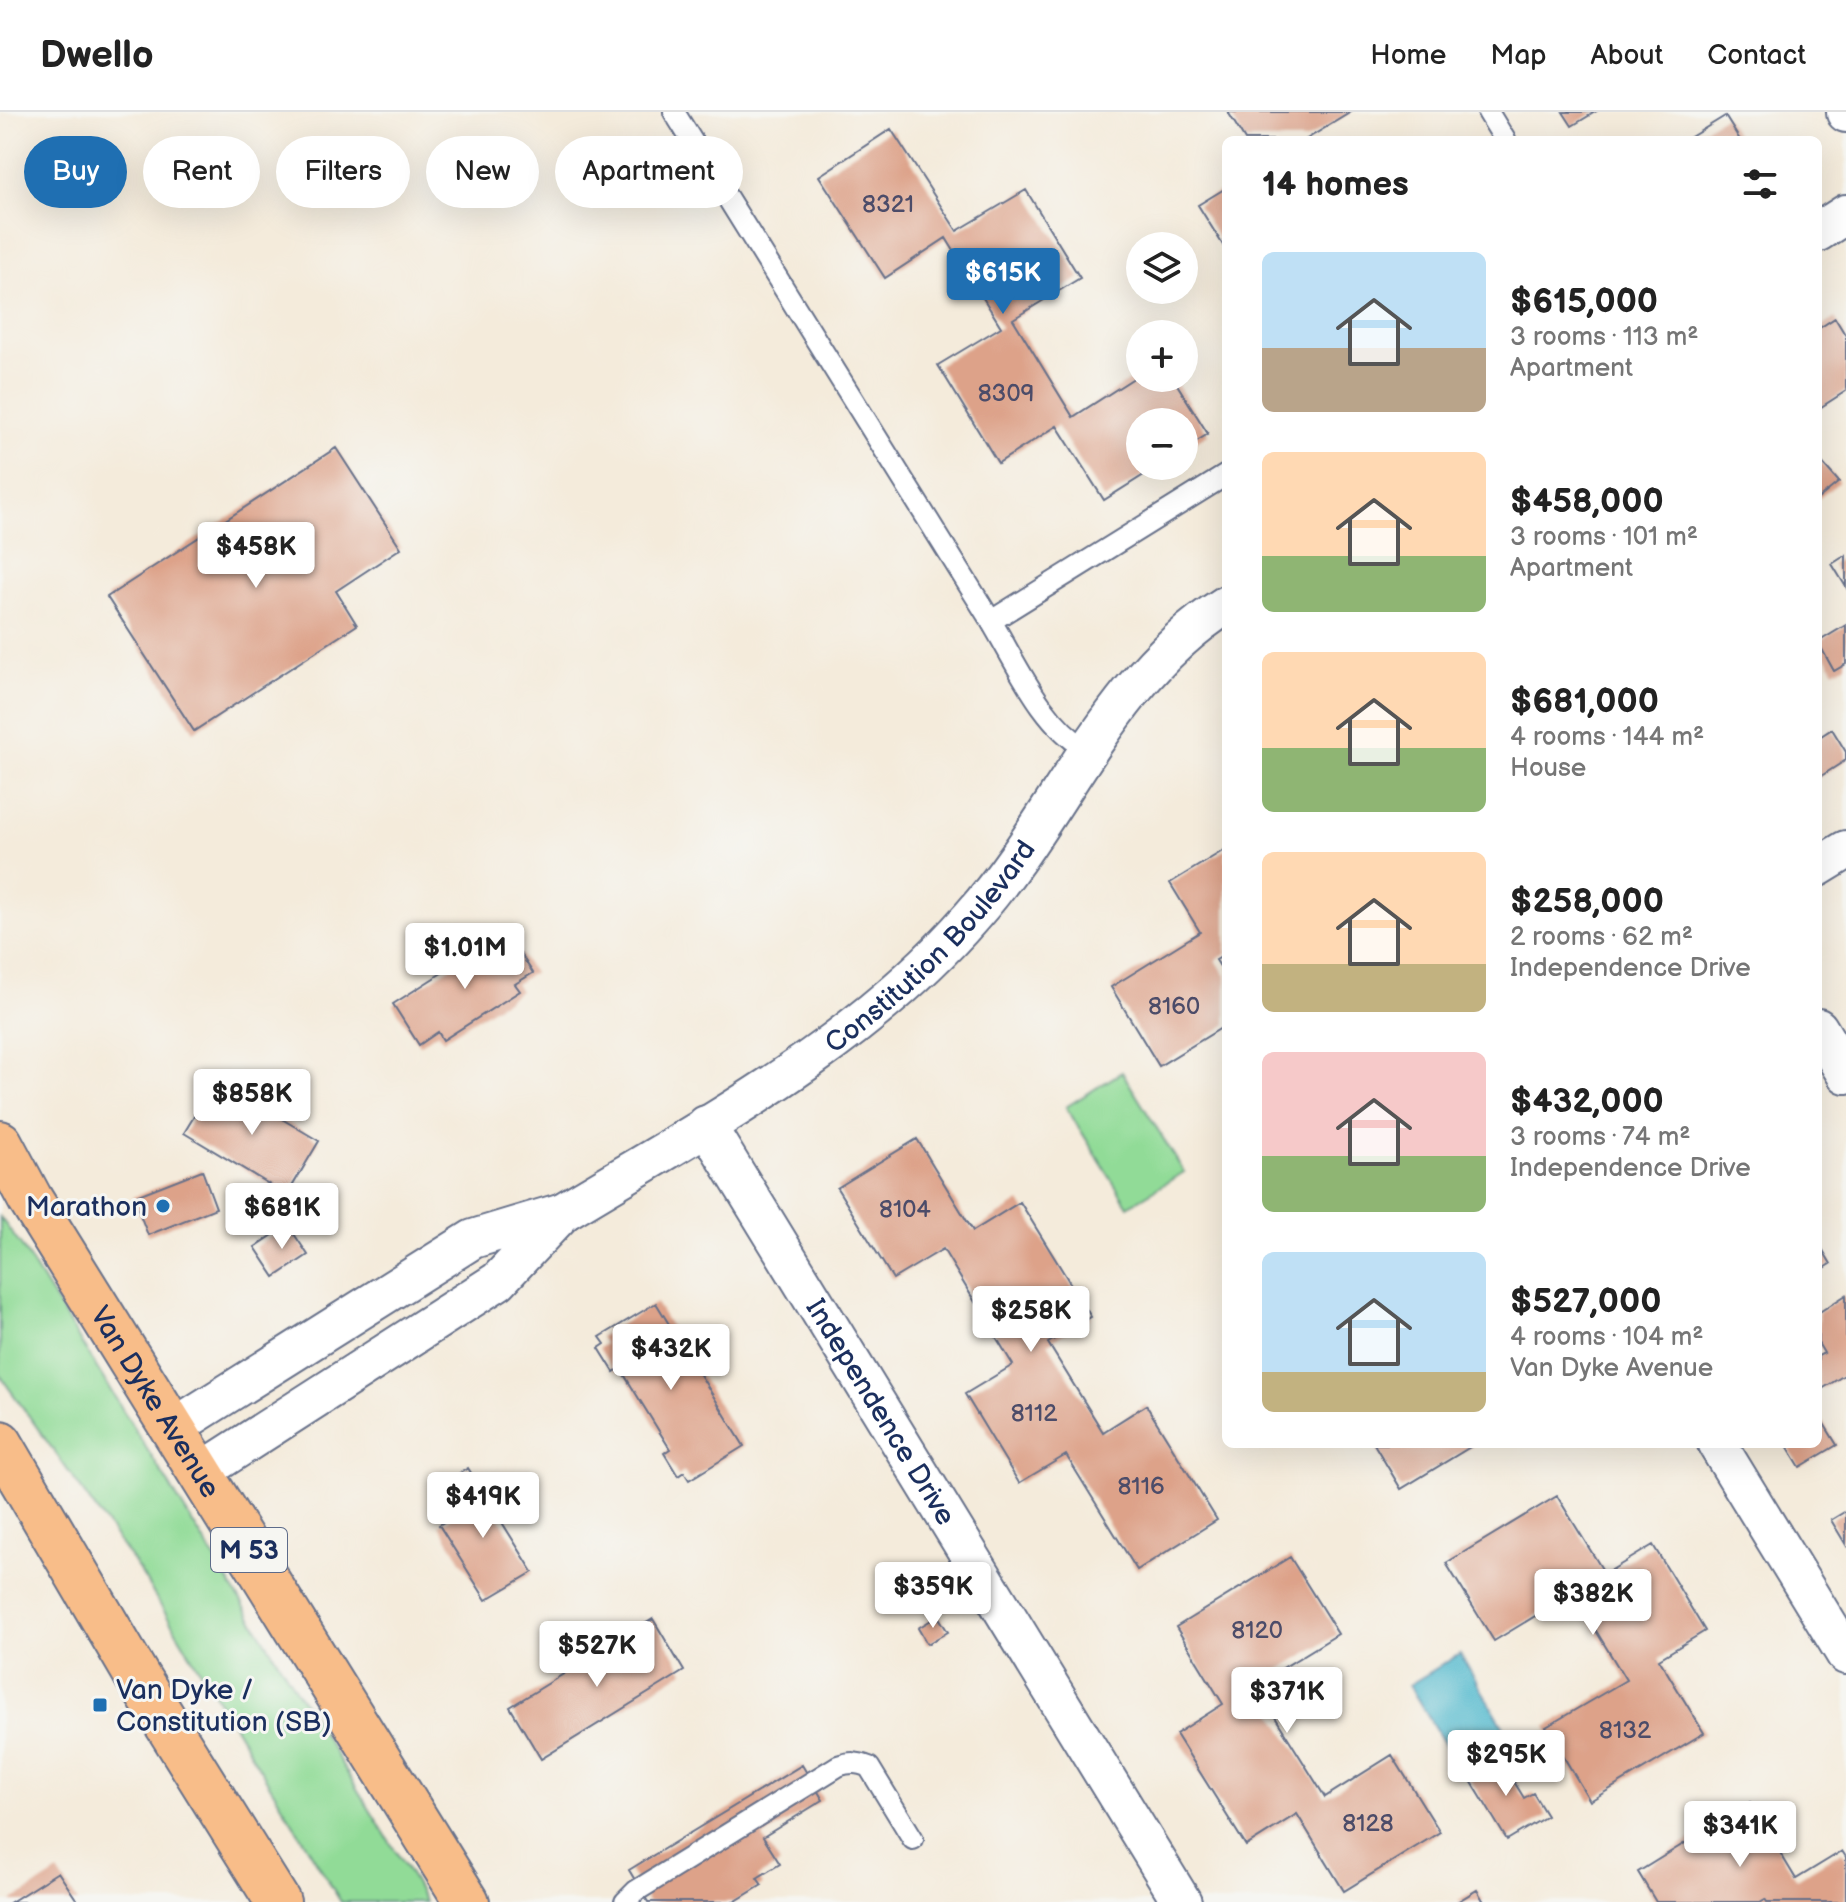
<!DOCTYPE html>
<html lang="en">
<head>
<meta charset="utf-8">
<style>
	body { margin:0; font-family:"Balsamiq Sans",sans-serif; background:#f2f2f2; color:#222; height:100vh; display:flex; flex-direction:column; font-size:30px; white-space:nowrap }
	* { box-sizing:border-box; margin:0 }
	p { font-size:26px; color:#767676 }
	.icon { flex:none; width:44px; height:44px; fill:none; stroke:currentColor; stroke-width:2; stroke-linecap:round; stroke-linejoin:round }
	.map { position:relative; flex:1; overflow:hidden }
	.drawer { position:absolute; left:1222px; top:24px; width:600px; height:1312px; display:flex; flex-direction:column; background:#fff; border-radius:12px; box-shadow:0 8px 32px #0002 }
	.drawer>* { flex:none }
	.guide { position:absolute; left:24px; top:24px; width:760px; height:72px; display:flex; gap:16px }
	.tools { position:absolute; left:1126px; top:120px; display:grid; gap:16px }
	.tools a { display:grid; place-items:center; width:72px; height:72px; border-radius:50%; background:#fff; box-shadow:0 8px 32px #0002; font-size:40px }
	.price { position:absolute; translate:-50% -68px; padding:0 18px; border-radius:8px; background:#fff; color:#222; font-size:26px; line-height:52px; filter:drop-shadow(0 2px 4px #0008) }
	.price::after { content:''; position:absolute; left:50%; top:48px; width:24px; height:18px; margin-left:-12px; background:inherit; clip-path:polygon(0 0,100% 0,50% 100%) }
	.price.selected { background:#1f6fb2; color:#fff }
	ul { padding:0; list-style:none }
	li { display:flex; align-items:center; gap:24px; height:200px; padding:0 40px }
	li span { display:grid; place-items:center; flex:none; width:224px; height:160px; border-radius:12px; color:#555 }
	li>.icon { margin-inline-start:auto }
	span .icon { width:96px; height:96px; fill:#fffc; stroke-width:1 }
	li b { font-size:34px }
	h2 { display:flex; justify-content:space-between; align-items:center; height:96px; padding:0 40px; font-size:34px }
	.chip { padding:0 28px; border-radius:36px; background:#fff; box-shadow:0 8px 32px #0002; font-size:28px; line-height:72px }
	.chip.selected { background:#1f6fb2; color:#fff }
	header { display:flex; align-items:center; gap:48px; box-sizing:border-box; height:112px; padding:0 40px; background:#fff; border-bottom:2px solid #e0e0e0 }
	header strong { font-size:38px }
	nav { display:flex; gap:44px; margin-inline-start:auto; font-size:28px }
	.map>svg:first-child { display:block }
</style>
</head>
<body>
<header>
<strong>Dwello</strong>
<nav><a>Home</a><a>Map</a><a>About</a><a>Contact</a></nav>
</header>
<div class="map">
<svg width="1846" height="1790" viewBox="0 0 1846 1790">
	<rect width="100%" height="100%" fill="#f6f6f2"/>
	<filter id="ink" filterUnits="userSpaceOnUse"><feTurbulence type="fractalNoise" baseFrequency=".0125" numOctaves="2"/><feDisplacementMap in="SourceGraphic" scale="16" xChannelSelector="R" yChannelSelector="G"/><feConvolveMatrix kernelMatrix="1 2 1 2 8 2 1 2 1" color-interpolation-filters="sRGB"/></filter>
	<filter id="wash" filterUnits="userSpaceOnUse"><feTurbulence type="fractalNoise" baseFrequency=".006" numOctaves="4" result="noise"/><feDisplacementMap in="SourceGraphic" scale="32" xChannelSelector="R" yChannelSelector="G"/><feGaussianBlur stdDeviation="1.8" result="paint"/><feColorMatrix in="noise" values="0 0 0 0 0 0 0 0 0 0 0 0 0 0 0 0 0 1.4 0 .05"/><feComposite in="paint" operator="in"/></filter>
	<g filter="url(#wash)">
		<rect width="100%" height="100%" fill="#f4ebdb"/>
		<path fill="#91db97" stroke="#56857a" stroke-width="2" d="M 1122,960 L 1184,1060 L 1128,1094 L 1066,995 Z
			M 0,1105 L 22,1135 L 414,1769 L 425,1790 L 341,1790 L 139,1458 L 6,1272 L 0,1262 Z"/>
		<path fill="#4eb7cc" stroke="#347395" stroke-width="2" d="M 1460,1542 L 1504,1615 L 1453,1646 L 1409,1573 Z"/>
		<g id="blocks">
			<path fill="#dda289" d="M 1228,0 L 1351,0 L 1305,28 L 1245,28 Z
				M 1563,0 L 1595,0 L 1572,14 Z
				M 1725,4 L 1740,28 L 1686,28 Z
				M 891,17 L 957,119 L 1026,78 L 1080,166 L 1013,207 L 1073,305 L 1140,262 L 1140,266 L 1173,266 L 1208,322 L 1184,337 L 1184,310 L 1140,310 L 1140,354 L 1158,354 L 1104,388 L 1057,314 L 998,351 L 938,253 L 1001,215 L 946,126 L 885,166 L 819,64 Z
				M 1226,76 L 1226,138 L 1198,93 Z
				M 1835,206 L 1846,224 L 1846,279 L 1818,297 L 1818,217 Z
				M 336,336 L 401,436 L 336,479 L 357,513 L 194,619 L 107,485 Z
				M 1818,346 L 1839,370 L 1818,387 Z
				M 1846,443 L 1846,475 L 1832,452 Z
				M 1846,513 L 1846,552 L 1834,559 L 1818,530 Z
				M 1832,617 L 1846,640 L 1846,648 L 1818,666 L 1818,626 Z
				M 1226,737 L 1226,842 L 1216,848 L 1226,864 L 1226,913 L 1159,954 L 1111,875 L 1200,820 L 1170,771 Z
				M 506,820 L 533,861 L 515,872 L 520,879 L 443,928 L 438,920 L 419,933 L 393,892 Z
				M 216,968 L 319,1029 L 287,1083 L 184,1021 Z
				M 917,1027 L 973,1119 L 1020,1090 L 1091,1205 L 1048,1231 L 1103,1320 L 1146,1293 L 1217,1408 L 1137,1458 L 1066,1343 L 1019,1371 L 965,1282 L 1013,1253 L 943,1137 L 893,1167 L 837,1076 Z
				M 202,1058 L 216,1096 L 148,1123 L 133,1085 Z
				M 288,1113 L 308,1143 L 275,1165 L 255,1135 Z
				M 1818,1130 L 1831,1152 L 1818,1160 Z
				M 1846,1183 L 1846,1262 L 1822,1277 L 1818,1271 L 1818,1244 L 1824,1241 L 1818,1231 L 1818,1201 Z
				M 656,1191 L 744,1334 L 689,1368 L 684,1360 L 678,1364 L 664,1341 L 670,1337 L 620,1256 L 614,1260 L 599,1236 L 605,1232 L 600,1225 Z
				M 1818,1302 L 1837,1333 L 1800,1355 L 1786,1332 L 1818,1332 Z
				M 1374,1332 L 1475,1332 L 1401,1377 Z
				M 468,1356 L 533,1460 L 486,1488 L 439,1413 L 465,1397 L 447,1369 Z
				M 1557,1384 L 1605,1462 L 1653,1433 L 1705,1519 L 1659,1547 L 1704,1621 L 1590,1689 L 1546,1615 L 1626,1568 L 1573,1481 L 1494,1529 L 1446,1451 Z
				M 1846,1399 L 1846,1433 L 1831,1408 Z
				M 1290,1445 L 1338,1522 L 1255,1573 L 1325,1685 L 1392,1643 L 1440,1720 L 1344,1779 L 1297,1702 L 1246,1734 L 1176,1622 L 1223,1592 L 1176,1515 Z
				M 938,1504 L 948,1520 L 927,1532 L 918,1516 Z
				M 653,1507 L 684,1559 L 541,1647 L 510,1595 Z
				M 1497,1642 L 1524,1686 L 1533,1681 L 1547,1704 L 1507,1728 L 1470,1667 L 1477,1662 L 1473,1657 Z
				M 802,1653 L 823,1688 L 763,1725 L 780,1752 L 757,1766 L 762,1773 L 734,1790 L 648,1790 L 629,1758 Z
				M 1750,1691 L 1796,1767 L 1842,1739 L 1846,1745 L 1846,1790 L 1767,1790 L 1765,1787 L 1760,1790 L 1656,1790 L 1638,1760 Z
				M 58,1760 L 78,1790 L 11,1790 Z
				M 1477,1778 L 1484,1790 L 1457,1790 Z"/>
		</g>
	</g>
	<g filter="url(#ink)">
		<use href="#blocks" fill-opacity="0" stroke="#67718a" stroke-width="2"/>
		<g fill="none" stroke-linecap="round" stroke-linejoin="round">
			<defs>
				<path id="lane" d="M 674,0 L 991,509 L 1226,363
					M 1488,0 L 1505,28
					M 991,509 C 1018,554 1041,610 1087,638
					M 625,1790 L 636,1779 L 838,1654 C 850,1650 857,1650 869,1655 L 913,1727"/>
				<g id="street">
					<path d="M 1846,0 L 1846,1"/>
					<path d="M 1818,120 L 1846,102"/>
					<path d="M 1818,755 L 1846,738"/>
					<path d="M 1818,916 L 1846,962"/>
					<path id="s1" d="M 706,1013 L 1182,1790"/>
					<path id="s2" d="M 563,1100 C 707,1013 860,933 972,804 C 1061,704 1108,567 1226,493"/>
					<path d="M 173,1316 L 473,1127 L 563,1100 L 498,1169 L 201,1360"/>
					<path d="M 1717,1332 L 1846,1543"/>
				</g>
				<g id="primary">
					<path id="s3" d="M 0,1031 L 30,1087 L 467,1790"/>
					<path d="M 0,1331 L 138,1566 L 278,1790"/>
				</g>
			</defs>
			<use href="#lane" stroke="#67718a" stroke-width="24"/>
			<use href="#street" stroke="#67718a" stroke-width="42"/>
			<use href="#primary" stroke="#67718a" stroke-width="48"/>
			<use href="#lane" stroke="#fff" stroke-width="20"/>
			<use href="#street" stroke="#fff" stroke-width="38"/>
			<use href="#primary" stroke="#f8bd89" stroke-width="44"/>
		</g>
	</g>
	<g fill="#1f6fb2" stroke="#f6f6f2" stroke-width="3">
		<circle cx="163" cy="1094" r="8"/>
		<rect x="92" y="1585" width="16" height="16" rx="4"/>
	</g>
	<g text-anchor="middle" stroke-width="6" stroke-linejoin="round" paint-order="stroke">
		<g font-size="24" fill="#4c4c69">
			<text x="888" y="100">8321</text>
			<text x="1006" y="289">8309</text>
			<text x="1174" y="902">8160</text>
			<text x="905" y="1105">8104</text>
			<text x="1034" y="1309">8112</text>
			<text x="1141" y="1382">8116</text>
			<text x="1257" y="1526">8120</text>
			<text x="1625" y="1626">8132</text>
			<text x="1368" y="1719">8128</text>
		</g>
		<rect fill="#f6f6f2" stroke="#5d6b8a" stroke-width="2" x="211" y="1416" width="76" height="44" rx="6"/>
		<g font-size="26" font-weight="bold" fill="#1b2f5e">
			<text x="249" y="1447">M 53</text>
		</g>
		<g font-size="28" fill="#1b2f5e" stroke="#f6f6f2">
			<text dy="10" stroke="none"><textPath href="#s2" startOffset="456">Constitution Boulevard</textPath></text>
			<text dy="10" stroke="none"><textPath href="#s3" startOffset="302">Van Dyke Avenue</textPath></text>
			<text dy="10" stroke="none"><textPath href="#s1" startOffset="336">Independence Drive</textPath></text>
		</g>
		<g font-size="28" fill="#1b2f5e" stroke="#f6f6f2" text-anchor="end">
			<text x="147" y="1104">Marathon</text>
			<text x="116" y="1587" text-anchor="start">Van Dyke /<tspan x="116" dy="32">Constitution (SB)</tspan></text>
		</g>
	</g>
</svg>
<div class="tools">
<a><svg class="icon" aria-label="layers" viewBox="0 0 24 24"><path d="M12 4l9 5-9 5-9-5zM3 14l9 5 9-5"/></svg></a>
<a>+</a>
<a>−</a>
</div>
<b class="price selected" style="left:1003px;top:204px">$615K</b>
<b class="price" style="left:256px;top:478px">$458K</b>
<b class="price" style="left:465px;top:879px">$1.01M</b>
<b class="price" style="left:252px;top:1025px">$858K</b>
<b class="price" style="left:282px;top:1139px">$681K</b>
<b class="price" style="left:1031px;top:1242px">$258K</b>
<b class="price" style="left:671px;top:1280px">$432K</b>
<b class="price" style="left:483px;top:1428px">$419K</b>
<b class="price" style="left:933px;top:1518px">$359K</b>
<b class="price" style="left:1593px;top:1525px">$382K</b>
<b class="price" style="left:597px;top:1577px">$527K</b>
<b class="price" style="left:1287px;top:1623px">$371K</b>
<b class="price" style="left:1506px;top:1686px">$295K</b>
<b class="price" style="left:1740px;top:1757px">$341K</b>
<div class="guide">
<a class="chip selected">Buy</a>
<a class="chip">Rent</a>
<a class="chip">Filters</a>
<a class="chip">New</a>
<a class="chip">Apartment</a>
</div>
<section class="drawer">
<h2>14 homes<svg class="icon" aria-label="filters" viewBox="0 0 24 24"><path d="M4 7h16M4 17h16"/><circle cx="9" cy="7" r="2"/><circle cx="15" cy="17" r="2"/></svg></h2>
<ul>
<li><span style="background:linear-gradient(#bfe0f5 60%,#b9a48a 0)"><svg class="icon" aria-label="home" viewBox="0 0 24 24"><path d="M3 11l9-7 9 7M6 9v11h12V9"/></svg></span><div><b>$615,000</b><p>3 rooms · 113 m²</p><p>Apartment</p></div></li>
<li><span style="background:linear-gradient(#ffd9b3 65%,#8fb573 0)"><svg class="icon" aria-label="home" viewBox="0 0 24 24"><path d="M3 11l9-7 9 7M6 9v11h12V9"/></svg></span><div><b>$458,000</b><p>3 rooms · 101 m²</p><p>Apartment</p></div></li>
<li><span style="background:linear-gradient(#ffd9b3 60%,#8fb573 0)"><svg class="icon" aria-label="home" viewBox="0 0 24 24"><path d="M3 11l9-7 9 7M6 9v11h12V9"/></svg></span><div><b>$681,000</b><p>4 rooms · 144 m²</p><p>House</p></div></li>
<li><span style="background:linear-gradient(#ffd9b3 70%,#c2b280 0)"><svg class="icon" aria-label="home" viewBox="0 0 24 24"><path d="M3 11l9-7 9 7M6 9v11h12V9"/></svg></span><div><b>$258,000</b><p>2 rooms · 62 m²</p><p>Independence Drive</p></div></li>
<li><span style="background:linear-gradient(#f6c9c9 65%,#8fb573 0)"><svg class="icon" aria-label="home" viewBox="0 0 24 24"><path d="M3 11l9-7 9 7M6 9v11h12V9"/></svg></span><div><b>$432,000</b><p>3 rooms · 74 m²</p><p>Independence Drive</p></div></li>
<li><span style="background:linear-gradient(#bfe0f5 75%,#c2b280 0)"><svg class="icon" aria-label="home" viewBox="0 0 24 24"><path d="M3 11l9-7 9 7M6 9v11h12V9"/></svg></span><div><b>$527,000</b><p>4 rooms · 104 m²</p><p>Van Dyke Avenue</p></div></li>
</ul>
</section>
</div>
</body>
</html>
